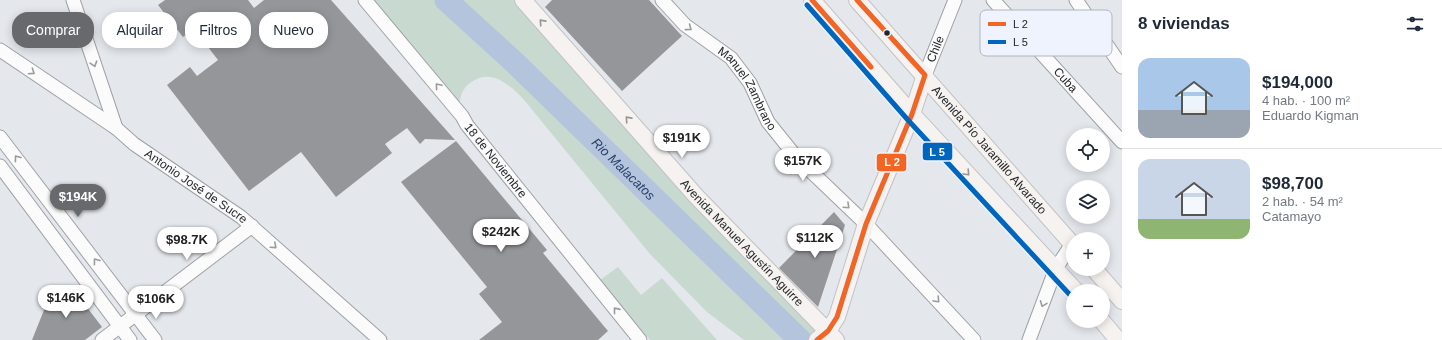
<!DOCTYPE html>
<html lang="es">
<head>
<meta charset="utf-8">
<style>
	body { margin:0; font-family:Helvetica,sans-serif; background:#f2f2f3; color:#1f2937; height:100vh; display:flex; flex-direction:column; font-size:15px; white-space:nowrap }
	* { box-sizing:border-box; margin:0 }
	p { font-size:13px; color:#747a83 }
	.icon { flex:none; width:22px; height:22px; fill:none; stroke:currentColor; stroke-width:2; stroke-linecap:round; stroke-linejoin:round }
	.map { position:relative; flex:1; overflow:hidden }
	.sheet { display:flex; flex-direction:column; background:#fff; width:320px }
	.sheet>* { flex:none }
	.banner { position:absolute; left:12px; top:12px; width:380px; height:36px; display:flex; gap:8px }
	.tools { position:absolute; left:1066px; top:128px; display:grid; gap:8px }
	.tools a { display:grid; place-items:center; width:44px; height:44px; border-radius:50%; background:#fff; box-shadow:0 2px 10px #0003; font-size:20px }
	.price { position:absolute; translate:-50% -34px; padding:0 9px; border-radius:14px; background:#fff; color:#222; font-size:13px; line-height:26px; filter:drop-shadow(0 1px 2px #0008) }
	.price::after { content:''; position:absolute; left:50%; top:24px; width:12px; height:9px; margin-left:-6px; background:inherit; clip-path:polygon(0 0,100% 0,50% 100%) }
	.price.on { background:#67696d; color:#fff }
	ul { padding:0; list-style:none }
	li { display:flex; align-items:center; gap:12px; height:100px; padding:0 16px }
	li+li { border-top:1px solid #e0e1e3 }
	li span { display:grid; place-items:center; flex:none; width:112px; height:80px; border-radius:12px; color:#555 }
	li>.icon { margin-inline-start:auto }
	span .icon { width:48px; height:48px; fill:#fffc; stroke-width:1 }
	li b { font-size:17px }
	h2 { display:flex; justify-content:space-between; align-items:center; height:48px; padding:0 16px; font-size:17px }
	.pill { padding:0 14px; border-radius:16px; background:#fff; box-shadow:0 2px 10px #0003; font-size:14px; line-height:36px }
	.pill.on { background:#67696d; color:#fff }
	main { display:flex; flex:1; min-height:0 }
	.map>svg:first-child { display:block }
</style>
</head>
<body>
<main>
<div class="map">
<svg width="1122" height="340" viewBox="0 0 1122 340">
	<rect width="100%" height="100%" fill="#e4e7ec"/>
	<path fill="#c8d9d0" d="M 365,0 L 523,0 L 836,340 L 744,340 L 707,312 L 650,254 L 525,101 C 510,85 491,67 470,83 C 462,89 459,98 460,107 Z
		M 618,267 L 641,295 L 662,278 L 717,340 L 650,340 L 600,280 Z"/>
	<g fill="none" stroke-linecap="round" stroke-linejoin="round">
		<path stroke="#b5c4dd" stroke-width="23" id="s1" d="M 446,0 L 513,61 L 800,340"/>
	</g>
	<path fill="#94969a" d="M 165,0 L 248,0 L 254,8 L 264,0 L 331,0 L 455,140 L 425,139 L 420,144 L 407,128 L 385,144 L 392,153 L 336,197 L 301,152 L 249,191 L 167,85 L 190,67 L 197,76 L 218,60 L 194,29 L 183,37 L 158,5 Z
		M 552,0 L 649,0 L 682,36 L 622,91 L 545,7 Z
		M 456,141 L 547,250 L 543,253 L 608,331 L 598,340 L 479,340 L 502,322 L 479,294 L 487,287 L 401,182 Z
		M 834,212 L 845,225 L 818,307 L 779,268 Z
		M 70,285 L 102,327 L 85,340 L 32,340 L 48,300 Z"/>
	<g fill="none" stroke-linecap="round" stroke-linejoin="round">
		<defs>
			<g id="minor">
				<path d="M 73,0 L 116,128"/>
				<path id="s2" d="M 365,0 L 462,116 L 467,125 L 640,340"/>
				<path id="s3" d="M 662,0 L 685,25 L 731,58 L 750,83 L 768,122 L 797,158 L 866,224 L 974,340"/>
				<path id="s4" d="M 993,0 L 1122,142"/>
				<path d="M 1076,0 L 1122,67"/>
				<path id="s5" d="M 0,50 L 116,128 L 134,144 L 241,217 L 380,340"/>
				<path id="s6" d="M 925,75 L 955,0"/>
				<path d="M 0,137 L 155,340"/>
				<path d="M 0,166 L 130,340"/>
				<path d="M 102,340 L 252,226"/>
				<path d="M 1029,340 L 1056,268 L 1072,244"/>
			</g>
			<g id="major">
				<path id="s7" d="M 523,0 L 696,196 L 836,340"/>
				<path d="M 812,0 L 912,114 L 1076,291"/>
				<path id="s8" d="M 857,0 L 1073,245"/>
				<path d="M 1094,269 L 1122,301"/>
				<path d="M 1102,321 L 1118,340"/>
				<path d="M 817,340 L 828,331 L 837,317 L 866,224 L 912,114 L 925,75"/>
			</g>
		</defs>
		<use href="#minor" stroke="#9fa1a5" stroke-width="15"/>
		<use href="#major" stroke="#c1c2c5" stroke-width="18"/>
		<use href="#minor" stroke="#fbfbfc" stroke-width="13"/>
		<use href="#major" stroke="#f5f2ef" stroke-width="16"/>
		<defs>
			<path id="bus-1" d="M 812,0 L 871,67
				M 817,340 L 828,331 L 837,317 L 866,224 L 912,114 L 925,75 L 857,0"/>
			<path id="bus-2" d="M 807,5 L 907,119 L 1071,296"/>
		</defs>
		<use href="#bus-1" stroke="#eef3fe" stroke-width="8"/>
		<use href="#bus-2" stroke="#eef3fe" stroke-width="8"/>
		<use href="#bus-1" stroke="#f26522" stroke-width="5"/>
		<use href="#bus-2" stroke="#0065bd" stroke-width="5"/>
	</g>
	<defs><path id="oneway-chevron" d="M-2-3.5L2.5 0L-2 3.5" fill="none" stroke-width="1.6" stroke-linecap="round" stroke-linejoin="round"/></defs>
	<g stroke="#969696">
		<use href="#oneway-chevron" transform="translate(542 22) rotate(-132)"/>
		<use href="#oneway-chevron" transform="translate(628 119) rotate(-132)"/>
		<use href="#oneway-chevron" transform="translate(967 173) rotate(47)"/>
	</g>
	<g stroke="#9a9b9d">
		<use href="#oneway-chevron" transform="translate(689 28) rotate(37)"/>
		<use href="#oneway-chevron" transform="translate(94 64) rotate(72)"/>
		<use href="#oneway-chevron" transform="translate(32 72) rotate(34)"/>
		<use href="#oneway-chevron" transform="translate(438 86) rotate(-130)"/>
		<use href="#oneway-chevron" transform="translate(17 158) rotate(-127)"/>
		<use href="#oneway-chevron" transform="translate(847 206) rotate(43)"/>
		<use href="#oneway-chevron" transform="translate(274 246) rotate(42)"/>
		<use href="#oneway-chevron" transform="translate(96 261) rotate(-127)"/>
		<use href="#oneway-chevron" transform="translate(937 300) rotate(47)"/>
		<use href="#oneway-chevron" transform="translate(1043 304) rotate(111)"/>
		<use href="#oneway-chevron" transform="translate(616 310) rotate(-129)"/>
	</g>
	<circle fill="#232529" stroke="#eef3fe" stroke-width="1.5" cx="887" cy="33" r="3.5"/>
	<g text-anchor="middle" stroke-width="4" stroke-linejoin="round" paint-order="stroke">
		<g font-size="12" fill="#232529" stroke="#eef3fe">
			<text dy="4" stroke="none"><textPath href="#s6" startOffset="28">Chile</textPath></text>
			<text dy="4" stroke="none"><textPath href="#s4" startOffset="108">Cuba</textPath></text>
			<text dy="4" stroke="none"><textPath href="#s3" startOffset="125">Manuel Zambrano</textPath></text>
			<text dy="4" stroke="none"><textPath href="#s8" startOffset="200">Avenida Pío Jaramillo Alvarado</textPath></text>
			<text dy="4" stroke="none"><textPath href="#s2" startOffset="207">18 de Noviembre</textPath></text>
			<text dy="4" stroke="none"><textPath href="#s5" startOffset="239">Antonio José de Sucre</textPath></text>
			<text dy="4" stroke="none"><textPath href="#s7" startOffset="327">Avenida Manuel Agustín Aguirre</textPath></text>
		</g>
		<g font-size="13" font-style="italic" fill="#27416d" stroke="#eef3fe">
			<text dy="5" stroke="none"><textPath href="#s1" startOffset="245">Rio Malacatos</textPath></text>
		</g>
	</g>
	<rect x="980" y="10" width="132" height="46" rx="6" fill="#eef3fe" stroke="#b1b5be" stroke-width="1"/>
	<rect x="988" y="22" width="18" height="4" fill="#f26522"/>
	<rect x="988" y="40" width="18" height="4" fill="#0065bd"/>
	<g font-size="11" fill="#232529">
		<text x="1013" y="28">L 2</text>
		<text x="1013" y="46">L 5</text>
	</g>
	<g stroke="#eef3fe" stroke-width="1.5">
		<rect x="922" y="142" width="31" height="19" rx="4" fill="#0065bd"/>
		<rect x="876" y="153" width="31" height="19" rx="4" fill="#f26522"/>
	</g>
	<g font-size="11" text-anchor="middle" font-weight="bold" fill="#fff">
		<text x="937" y="156">L 5</text>
		<text x="892" y="166">L 2</text>
	</g>
</svg>
<div class="tools">
<a><svg class="icon" aria-label="locate" viewBox="0 0 24 24"><circle cx="12" cy="12" r="6"/><path d="M12 2v4M12 18v4M2 12h4M18 12h4"/></svg></a>
<a><svg class="icon" aria-label="layers" viewBox="0 0 24 24"><path d="M12 4l9 5-9 5-9-5zM3 14l9 5 9-5"/></svg></a>
<a>+</a>
<a>−</a>
</div>
<b class="price" style="left:682px;top:159px">$191K</b>
<b class="price" style="left:803px;top:182px">$157K</b>
<b class="price on" style="left:78px;top:218px">$194K</b>
<b class="price" style="left:501px;top:253px">$242K</b>
<b class="price" style="left:815px;top:259px">$112K</b>
<b class="price" style="left:187px;top:261px">$98.7K</b>
<b class="price" style="left:66px;top:319px">$146K</b>
<b class="price" style="left:156px;top:320px">$106K</b>
<div class="banner">
<a class="pill on">Comprar</a>
<a class="pill">Alquilar</a>
<a class="pill">Filtros</a>
<a class="pill">Nuevo</a>
</div>
</div>
<section class="sheet">
<h2>8 viviendas<svg class="icon" aria-label="filters" viewBox="0 0 24 24"><path d="M4 7h16M4 17h16"/><circle cx="9" cy="7" r="2"/><circle cx="15" cy="17" r="2"/></svg></h2>
<ul>
<li><span style="background:linear-gradient(#a9c7e8 65%,#9aa5b1 0)"><svg class="icon" aria-label="home" viewBox="0 0 24 24"><path d="M3 11l9-7 9 7M6 9v11h12V9"/></svg></span><div><b>$194,000</b><p>4 hab. · 100 m²</p><p>Eduardo Kigman</p></div></li>
<li><span style="background:linear-gradient(#c9d6e8 75%,#8fb573 0)"><svg class="icon" aria-label="home" viewBox="0 0 24 24"><path d="M3 11l9-7 9 7M6 9v11h12V9"/></svg></span><div><b>$98,700</b><p>2 hab. · 54 m²</p><p>Catamayo</p></div></li>
</ul>
</section>
</main>
</body>
</html>
